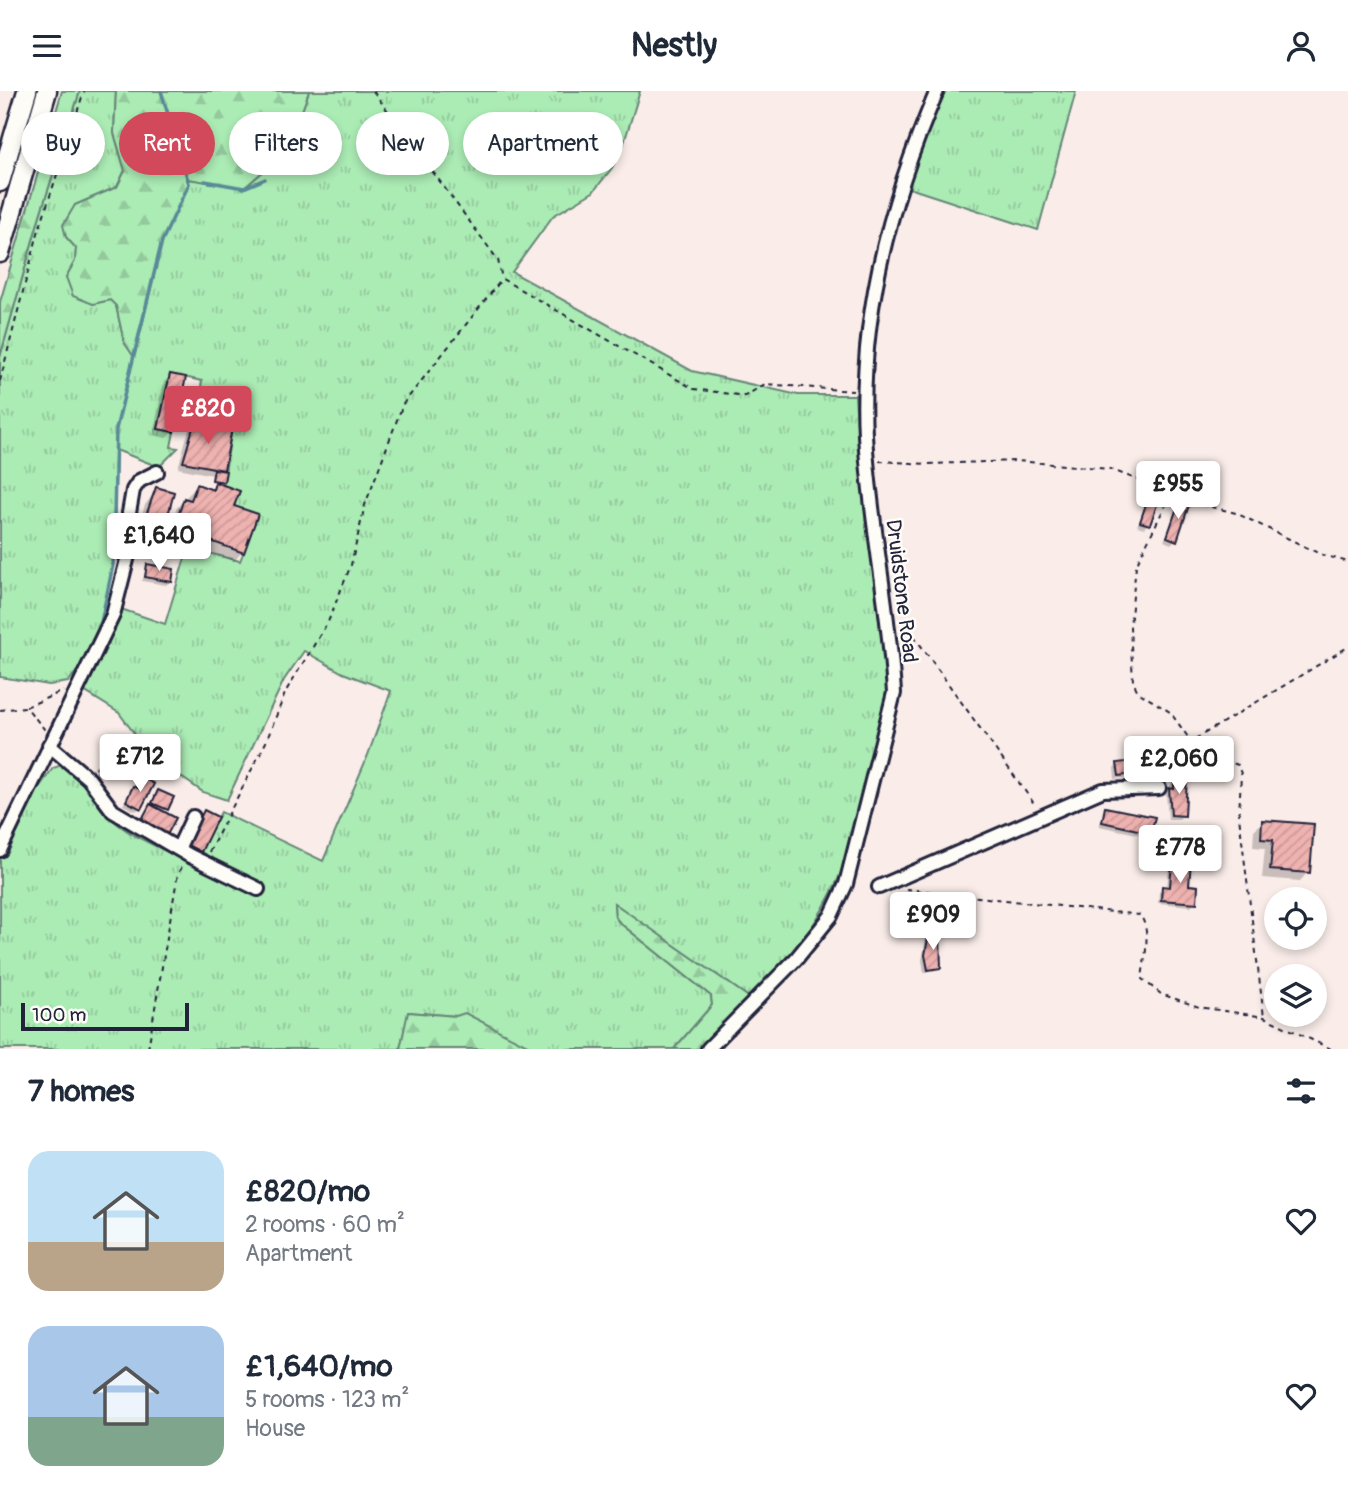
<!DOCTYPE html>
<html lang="en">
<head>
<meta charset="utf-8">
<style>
	body { margin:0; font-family:Pangolin,sans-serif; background:#f2f2f3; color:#1f2937; height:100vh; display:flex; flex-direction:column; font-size:26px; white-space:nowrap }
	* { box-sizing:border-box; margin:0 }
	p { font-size:23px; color:#747a83 }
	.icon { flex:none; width:38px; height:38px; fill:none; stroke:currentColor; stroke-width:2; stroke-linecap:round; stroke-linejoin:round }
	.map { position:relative; height:958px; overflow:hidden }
	.panel { display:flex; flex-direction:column; background:#fff; flex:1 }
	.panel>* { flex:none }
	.guide { position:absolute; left:21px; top:21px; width:700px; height:63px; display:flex; gap:14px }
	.fabs { position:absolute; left:1264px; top:796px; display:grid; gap:14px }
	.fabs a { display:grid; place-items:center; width:63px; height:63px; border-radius:50%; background:#fff; box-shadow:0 4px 10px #0003; font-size:35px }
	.scale { position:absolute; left:21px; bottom:18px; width:168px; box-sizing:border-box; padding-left:7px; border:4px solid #22223b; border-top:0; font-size:19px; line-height:24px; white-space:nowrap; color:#22223b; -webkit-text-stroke:5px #fdfcf7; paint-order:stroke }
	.price { position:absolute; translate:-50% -60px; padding:0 16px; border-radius:7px; background:#fff; color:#222; font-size:23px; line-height:46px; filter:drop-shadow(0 2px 4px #0008) }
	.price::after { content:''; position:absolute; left:50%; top:42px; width:21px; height:16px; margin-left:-10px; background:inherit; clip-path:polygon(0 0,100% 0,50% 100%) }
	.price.active { background:#d1495b; color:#fff }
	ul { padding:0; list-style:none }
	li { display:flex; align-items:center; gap:21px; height:175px; padding:0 28px }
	li span { display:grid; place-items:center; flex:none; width:196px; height:140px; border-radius:21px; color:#555 }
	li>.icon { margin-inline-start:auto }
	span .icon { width:84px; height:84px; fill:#fffc; stroke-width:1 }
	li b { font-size:30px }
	h2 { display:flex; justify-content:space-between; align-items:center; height:84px; padding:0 28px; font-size:30px }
	.pill { padding:0 24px; border-radius:32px; background:#fff; box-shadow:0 4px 10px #0003; font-size:24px; line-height:63px }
	.pill.active { background:#d1495b; color:#fff }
	header { display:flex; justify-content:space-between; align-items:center; height:91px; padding:0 28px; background:#fff; font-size:32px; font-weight:700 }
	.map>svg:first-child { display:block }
</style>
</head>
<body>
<header><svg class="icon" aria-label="menu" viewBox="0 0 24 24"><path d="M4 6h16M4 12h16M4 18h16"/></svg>Nestly<svg class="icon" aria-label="person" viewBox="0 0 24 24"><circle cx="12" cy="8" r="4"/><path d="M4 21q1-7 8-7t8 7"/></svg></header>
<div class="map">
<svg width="1348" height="958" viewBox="0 0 1348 958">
	<defs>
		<pattern id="grass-tufts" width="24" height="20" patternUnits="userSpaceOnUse" patternTransform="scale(1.75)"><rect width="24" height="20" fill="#abebb4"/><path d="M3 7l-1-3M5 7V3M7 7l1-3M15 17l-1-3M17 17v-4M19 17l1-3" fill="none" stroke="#93c99c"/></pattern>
		<pattern id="forest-firs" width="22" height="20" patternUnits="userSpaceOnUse" patternTransform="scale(1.75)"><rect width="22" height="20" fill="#abebb4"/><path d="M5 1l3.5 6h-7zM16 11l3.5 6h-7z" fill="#93c99c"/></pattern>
		<pattern id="building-hatch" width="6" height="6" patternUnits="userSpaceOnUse" patternTransform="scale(1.75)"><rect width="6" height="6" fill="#eeb2b0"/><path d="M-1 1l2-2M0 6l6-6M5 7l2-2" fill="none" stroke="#cc9998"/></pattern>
	</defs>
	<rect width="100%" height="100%" fill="#faede9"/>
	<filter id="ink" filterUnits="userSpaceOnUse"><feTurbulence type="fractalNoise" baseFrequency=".0143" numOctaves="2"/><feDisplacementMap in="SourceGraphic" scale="14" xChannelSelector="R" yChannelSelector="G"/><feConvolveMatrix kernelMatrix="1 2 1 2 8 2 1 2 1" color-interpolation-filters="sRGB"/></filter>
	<g filter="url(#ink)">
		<path fill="url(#grass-tufts)" stroke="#668678" stroke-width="2" d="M 80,0 L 116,0 L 114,42 L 125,79 L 117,96 L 75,114 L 66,146 L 76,157 L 75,170 L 66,186 L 93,213 L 110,209 L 116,214 L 124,251 L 134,265 C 146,227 151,186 163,148 C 170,126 182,109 188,87 L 244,97 L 267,77 L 298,31 L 309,0 L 640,0 L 623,55 L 612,77 L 593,101 L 553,125 L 512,181 L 692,280 L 798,304 L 855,304 L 859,363 L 888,601 L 879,646 L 842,780 C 816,838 794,864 750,907 L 614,813 L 615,826 L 620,832 L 711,905 L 712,914 L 674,958 L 535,958 L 456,925 L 409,921 L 400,958 L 0,958 L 0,767 L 25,716 L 53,677 L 62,674 C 83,686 91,705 107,723 C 128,746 166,759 193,773 L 221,721 L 323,770 L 368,664 L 391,600 L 343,582 L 304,560 L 284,589 L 227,709 L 203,701 L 152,666 L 119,622 L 84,600 L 121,518 L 165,533 L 188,457 L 240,470 L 258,424 L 234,415 L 239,400 L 223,394 L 232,337 L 195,330 L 202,290 L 170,283 L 158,338 L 174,341 L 171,356 L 178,357 L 159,376 L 116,359 L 113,474 L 98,545 L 92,561 L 68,591 L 49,594 L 0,586 L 0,266 L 40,124 Z
			M 942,0 L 1076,0 L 1038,139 L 909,97 L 909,79 Z"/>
		<path fill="url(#forest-firs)" stroke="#668678" stroke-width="2" d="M 62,0 L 80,0 L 40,124 L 0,266 L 0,211 Z
			M 116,0 L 309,0 L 298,31 L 267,77 L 244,97 L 188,88 L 189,93 L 162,150 L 134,266 L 124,251 L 116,215 L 110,209 L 93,213 L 73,205 L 66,186 L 75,170 L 76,157 L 66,146 L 63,134 L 75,114 L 117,96 L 125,80 L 114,42 Z
			M 614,812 L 750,907 L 700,958 L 674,958 L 712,914 L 711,905 L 620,832 L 615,826 Z
			M 408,921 L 456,925 L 465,922 L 535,958 L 400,958 Z"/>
		<path fill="#0003" d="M 170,285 L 173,340 L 166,347 L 153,344 L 164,291 Z
			M 196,332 L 222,378 L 219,381 L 222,390 L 219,394 L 232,416 L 242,461 L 234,470 L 166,446 L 176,418 L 188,404 L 197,395 L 209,399 L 218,391 L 212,390 L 213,384 L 178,377 L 189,338 Z
			M 1166,389 L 1192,399 L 1189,406 L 1185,410 L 1160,400 Z
			M 157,398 L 162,443 L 155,450 L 147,448 L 143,451 L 135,448 L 145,414 Z
			M 1151,403 L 1148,433 L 1144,437 L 1137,435 Z
			M 1180,413 L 1175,449 L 1171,453 L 1164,450 Z
			M 148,475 L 170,490 L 166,494 L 142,490 Z
			M 111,664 L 115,668 L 98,686 L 94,682 Z
			M 1118,673 L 1171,677 L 1167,681 L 1115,688 L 1114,677 Z
			M 1175,687 L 1183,724 L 1179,728 L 1168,728 L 1166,703 Z
			M 145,690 L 140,717 L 136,720 L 123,714 L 130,701 L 134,697 L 138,700 Z
			M 159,701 L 172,707 L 163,722 L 174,728 L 159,750 L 135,736 Z
			M 1106,717 L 1150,741 L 1146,745 L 1099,735 Z
			M 204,721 L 199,760 L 193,766 L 182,761 Z
			M 1263,731 L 1308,781 L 1300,790 L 1262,787 L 1265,757 L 1253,756 L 1254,739 Z
			M 1173,772 L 1195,811 L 1191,815 L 1158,812 L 1159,801 L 1167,797 L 1169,776 Z
			M 930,844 L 939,876 L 924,882 L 922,869 L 926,848 Z"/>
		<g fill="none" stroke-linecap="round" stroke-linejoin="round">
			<path stroke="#598a97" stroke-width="3.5" d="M 205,90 L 244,97 L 265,88
				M 99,541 L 113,474 L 116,338 L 162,150 L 189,93 L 161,0"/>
		</g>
		<path fill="url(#building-hatch)" stroke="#22223b" stroke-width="2" d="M 170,283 L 186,286 L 174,341 L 158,338 Z
			M 195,330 L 232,337 L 224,379 L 183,371 Z
			M 214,378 L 226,380 L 224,391 L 212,389 Z
			M 1166,387 L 1194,398 L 1191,407 L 1162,396 Z
			M 215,391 L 240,400 L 234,415 L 258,423 L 244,462 L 174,437 L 184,407 L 191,409 L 197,393 L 213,399 Z
			M 156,396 L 174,401 L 163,444 L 152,442 L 151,446 L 140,442 Z
			M 1150,401 L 1160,405 L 1150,434 L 1140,431 Z
			M 1179,411 L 1189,414 L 1177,450 L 1167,446 Z
			M 147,473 L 174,478 L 172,491 L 145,486 Z
			M 111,662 L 117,668 L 103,683 L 96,677 Z
			M 1172,665 L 1173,678 L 1119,685 L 1117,672 Z
			M 1174,685 L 1187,686 L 1185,725 L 1171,724 L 1169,697 L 1174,698 Z
			M 145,688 L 154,693 L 141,718 L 126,710 L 133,695 L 140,698 Z
			M 158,699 L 174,706 L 168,719 L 152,712 Z
			M 150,713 L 176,727 L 167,744 L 141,730 Z
			M 1105,716 L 1155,726 L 1151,742 L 1102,731 Z
			M 204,719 L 218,726 L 201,761 L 187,754 Z
			M 1262,729 L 1314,733 L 1310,782 L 1270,779 L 1273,749 L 1261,748 Z
			M 1172,770 L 1191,771 L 1189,794 L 1198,795 L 1197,812 L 1161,809 L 1162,795 L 1170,796 Z
			M 929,842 L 940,844 L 941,877 L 928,879 L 925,864 Z"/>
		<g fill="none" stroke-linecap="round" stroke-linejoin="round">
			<defs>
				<path id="minor" d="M 49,654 L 89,688 L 113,720 L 190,765 L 258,798
					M 178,758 L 193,726
					M 0,759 L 113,524 L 131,453 L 129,422 L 133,399 L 139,390 L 157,381
					M 879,796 L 1103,699 L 1159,697
					M 708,958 L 796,868 L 831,825 L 846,793 L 894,602 C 889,516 870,430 865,344 C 859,225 890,109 937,0"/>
				<path id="highway" d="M 0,91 L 27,0
					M 0,162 L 47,0"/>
			</defs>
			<use href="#minor" stroke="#22223b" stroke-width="18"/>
			<use href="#highway" stroke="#22223b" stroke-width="23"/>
			<path stroke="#22223b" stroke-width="2" stroke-dasharray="5 5" stroke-linecap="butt" d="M 373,0 L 498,169 L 502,188 L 694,298 L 745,305 L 765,293 L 853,300
				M 0,290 L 38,142 L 84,0
				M 879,370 L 928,373 L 1017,370 L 1110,378 L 1199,413 L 1236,422 L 1320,463 L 1348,471
				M 1171,403 L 1136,474 L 1130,536 L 1133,590 L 1138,601 L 1170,621 L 1188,646 L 1207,663 L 1238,674 L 1241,683 L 1239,725 L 1264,926
				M 901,530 L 904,531 L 1035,714
				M 0,619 L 25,616
				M 45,639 L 26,616 L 63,600
				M 1168,689 C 1180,677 1180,662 1192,650 L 1348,556
				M 209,761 L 266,651 L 286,600 L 328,531 L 351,474 L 365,414 L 403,313 L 502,188
				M 906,798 L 1140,824 C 1152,841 1144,868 1142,888 L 1161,903 L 1199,916 L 1264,926 L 1331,958
				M 148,958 L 178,782 L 183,774"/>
			<use href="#minor" stroke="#fdfcf7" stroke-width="12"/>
			<use href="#highway" stroke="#fdfcf7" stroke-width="18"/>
		</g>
	</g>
	<g text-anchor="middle" stroke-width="5" stroke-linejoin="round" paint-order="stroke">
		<g font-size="21" fill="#22223b" stroke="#fdfcf7">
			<text transform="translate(902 500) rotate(83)" y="7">Druidstone Road</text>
		</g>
	</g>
</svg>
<div class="fabs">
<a><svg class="icon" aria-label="locate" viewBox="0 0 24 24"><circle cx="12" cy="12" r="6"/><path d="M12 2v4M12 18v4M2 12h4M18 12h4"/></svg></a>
<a><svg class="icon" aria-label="layers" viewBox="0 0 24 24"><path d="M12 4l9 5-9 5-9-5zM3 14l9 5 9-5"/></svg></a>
</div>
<div class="scale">100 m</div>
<b class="price active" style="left:208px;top:355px">£820</b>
<b class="price" style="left:1178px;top:430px">£955</b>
<b class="price" style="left:159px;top:482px">£1,640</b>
<b class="price" style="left:140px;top:703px">£712</b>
<b class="price" style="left:1179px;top:705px">£2,060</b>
<b class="price" style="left:1180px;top:794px">£778</b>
<b class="price" style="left:933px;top:861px">£909</b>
<div class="guide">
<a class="pill">Buy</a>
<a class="pill active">Rent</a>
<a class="pill">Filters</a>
<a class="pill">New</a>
<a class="pill">Apartment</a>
</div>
</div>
<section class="panel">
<h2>7 homes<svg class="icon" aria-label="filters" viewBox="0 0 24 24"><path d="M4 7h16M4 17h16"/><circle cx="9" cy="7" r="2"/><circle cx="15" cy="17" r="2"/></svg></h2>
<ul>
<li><span style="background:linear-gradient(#bfe0f5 65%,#b9a48a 0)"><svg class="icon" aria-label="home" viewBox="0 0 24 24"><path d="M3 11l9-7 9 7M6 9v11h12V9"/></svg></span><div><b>£820/mo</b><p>2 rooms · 60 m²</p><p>Apartment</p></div><svg class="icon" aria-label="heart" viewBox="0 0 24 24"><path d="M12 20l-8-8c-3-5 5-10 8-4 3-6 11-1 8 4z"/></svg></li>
<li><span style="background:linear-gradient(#a9c7e8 65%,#7fa58c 0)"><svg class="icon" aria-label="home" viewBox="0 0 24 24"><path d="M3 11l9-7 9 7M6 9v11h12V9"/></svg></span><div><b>£1,640/mo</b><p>5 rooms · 123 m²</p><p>House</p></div><svg class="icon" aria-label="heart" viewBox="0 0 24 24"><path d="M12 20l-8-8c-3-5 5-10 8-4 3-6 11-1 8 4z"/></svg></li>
</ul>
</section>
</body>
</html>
